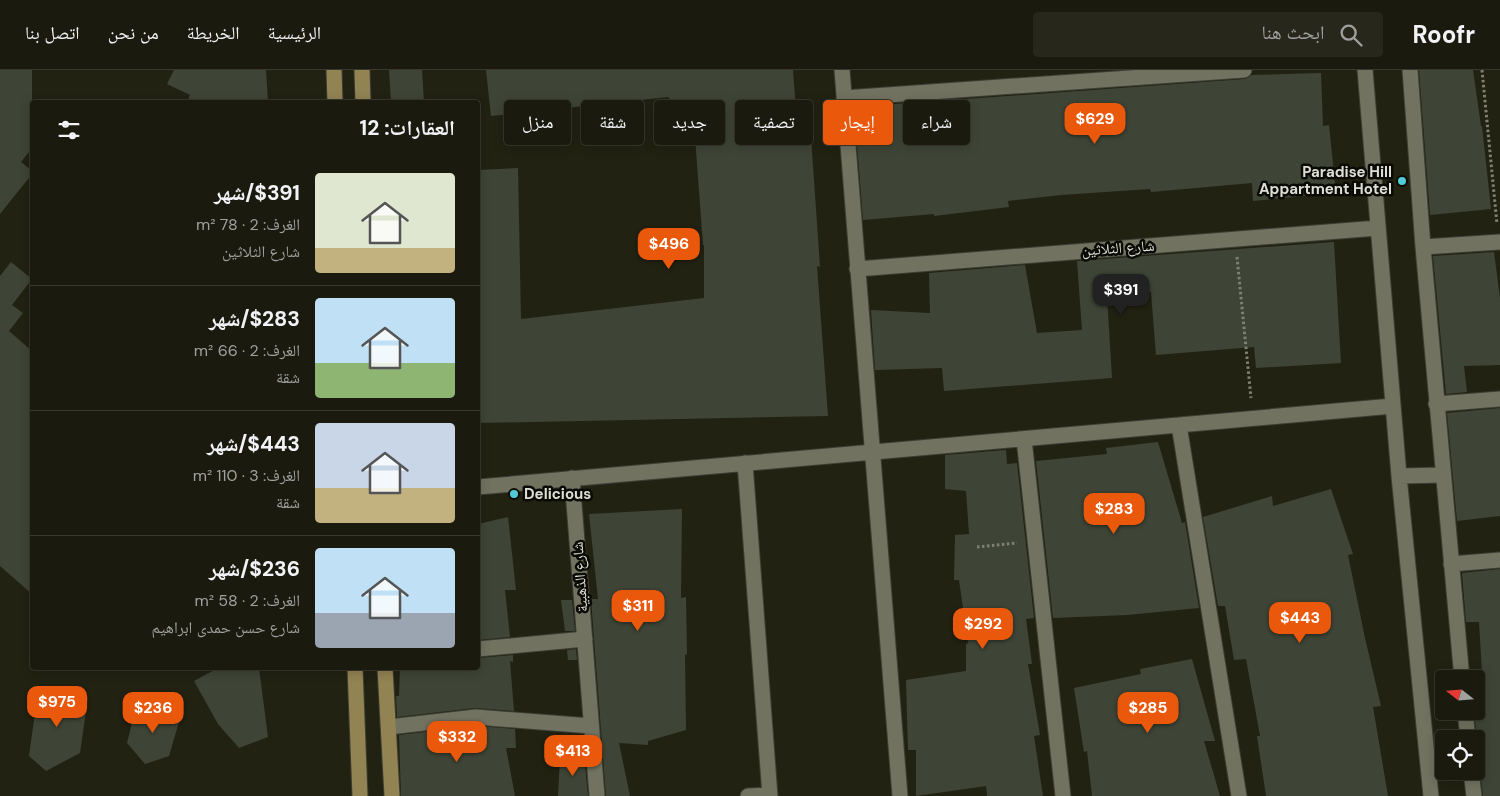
<!DOCTYPE html>
<html lang="ar">
<head>
<meta charset="utf-8">
<style>
	body { margin:0; font-family:"DM Sans","Noto Naskh Arabic",sans-serif; background:#27271c; color:#f1f3f6; direction:rtl; height:100vh; display:flex; flex-direction:column; font-size:19px; white-space:nowrap }
	* { box-sizing:border-box; margin:0 }
	p { font-size:16px; color:#9fa19e }
	.icon { flex:none; width:28px; height:28px; fill:none; stroke:currentColor; stroke-width:2; stroke-linecap:round; stroke-linejoin:round }
	.map { position:relative; flex:1; overflow:hidden; direction:ltr }
	.sheet { position:absolute; left:30px; top:30px; width:450px; height:570px; display:flex; flex-direction:column; background:#1a1a0e; border-radius:5px; box-shadow:0 2px 12px #0003,0 0 0 1px #38382e; direction:rtl }
	.sheet>* { flex:none }
	.banner { position:absolute; left:495px; top:30px; width:475px; height:45px; direction:rtl; display:flex; gap:10px }
	.needle { width:32px; rotate:287deg }
	.tools { position:absolute; left:1435px; top:600px; display:grid; gap:10px }
	.tools a { display:grid; place-items:center; width:50px; height:50px; border-radius:5px; background:#1a1a0e; box-shadow:0 2px 12px #0003,0 0 0 1px #38382e; font-size:25px }
	.price { position:absolute; translate:-50% -42px; padding:0 11px; border-radius:10px; background:#ea580c; color:#fff; font-size:16px; line-height:32px; filter:drop-shadow(0 1px 2px #0008) }
	.price::after { content:''; position:absolute; left:50%; top:30px; width:15px; height:11px; margin-left:-8px; background:inherit; clip-path:polygon(0 0,100% 0,50% 100%) }
	.price.current { background:#222; color:#fff }
	ul { padding:0; list-style:none }
	li { display:flex; align-items:center; gap:15px; height:125px; padding:0 25px }
	li+li { border-top:1px solid #38382e }
	li span { display:grid; place-items:center; flex:none; width:140px; height:100px; border-radius:5px; color:#555 }
	li>.icon { margin-inline-start:auto }
	span .icon { width:60px; height:60px; fill:#fffc; stroke-width:1 }
	li b { font-size:21px }
	h2 { display:flex; justify-content:space-between; align-items:center; height:60px; padding:0 25px; font-size:21px }
	.pill { padding:0 18px; border-radius:5px; background:#1a1a0e; box-shadow:0 2px 12px #0003,0 0 0 1px #38382e; font-size:18px; line-height:45px }
	.pill.current { background:#ea580c; color:#fff }
	header { display:flex; align-items:center; gap:30px; box-sizing:border-box; height:70px; padding:0 25px; background:#1a1a0e; border-bottom:1px solid #38382e }
	header strong { font-size:24px }
	nav { display:flex; gap:28px; margin-inline-start:auto; font-size:18px }
	.search { width:350px; height:45px; background:#27271c; display:flex; align-items:center; gap:12px; box-sizing:border-box; padding:0 18px; border-radius:5px; color:#9fa19e; font-size:19px }
	.map>svg:first-child { display:block }
</style>
</head>
<body>
<header>
<strong>Roofr</strong>
<div class="search"><svg class="icon" aria-label="search" viewBox="0 0 24 24"><circle cx="10" cy="10" r="6"/><path d="M15 15l6 6"/></svg>ابحث هنا</div>
<nav><a>الرئيسية</a><a>الخريطة</a><a>من نحن</a><a>اتصل بنا</a></nav>
</header>
<div class="map">
<svg width="1500" height="726" viewBox="0 0 1500 726">
	<rect width="100%" height="100%" fill="#222213"/>
	<path fill="#3e4536" d="M 0,0 L 32,0 L 32,78 L 21,92 L 32,101 L 32,104 L 0,144 Z
		M 174,0 L 266,0 L 268,32 L 187,32 L 190,25 L 167,14 Z
		M 389,0 L 422,0 L 424,32 L 391,32 Z
		M 486,0 L 793,0 L 797,54 L 810,53 L 820,197 L 817,196 L 828,346 L 478,353 L 478,100 L 518,98 L 521,249 L 704,228 L 704,175 L 703,175 L 694,53 L 668,27 L 491,46 Z
		M 1419,0 L 1473,0 L 1481,56 L 1482,56 L 1491,139 L 1430,145 Z
		M 1321,3 L 1323,56 L 1329,55 L 1336,123 L 1253,131 L 1252,113 L 1151,122 L 1150,119 L 1061,125 L 1008,131 L 1009,137 L 934,146 L 934,144 L 863,150 L 854,37 L 1245,9 L 1252,5 Z
		M 1334,172 L 1341,293 L 1256,298 L 1254,277 L 1156,285 L 1151,222 L 1107,226 L 1112,308 L 944,321 L 942,298 L 875,300 L 871,240 L 930,243 L 929,203 L 1025,195 L 1037,263 L 1082,260 L 1077,191 Z
		M 1494,182 L 1500,228 L 1500,295 L 1464,296 L 1467,322 L 1446,324 L 1433,186 Z
		M 11,192 L 32,209 L 12,235 L 23,243 L 9,261 L 32,281 L 32,524 L 0,496 L 0,206 Z
		M 1500,338 L 1500,446 L 1457,451 L 1447,343 Z
		M 1158,372 L 1182,453 L 1185,452 L 1199,538 L 1127,545 L 1053,548 L 1036,391 L 1107,384 L 1106,378 Z
		M 1006,380 L 1007,394 L 1017,393 L 1034,548 L 1026,549 L 1032,594 L 1028,594 L 1040,665 L 1034,666 L 1043,726 L 987,726 L 986,716 L 916,726 L 916,680 L 908,680 L 906,610 L 966,601 L 966,574 L 968,573 L 959,510 L 954,510 L 955,465 L 969,464 L 966,421 L 945,419 L 945,385 Z
		M 1331,419 L 1353,484 L 1348,485 L 1365,568 L 1381,636 L 1373,637 L 1388,726 L 1266,726 L 1257,666 L 1260,666 L 1246,589 L 1234,590 L 1225,536 L 1218,536 L 1203,447 L 1272,426 L 1273,436 Z
		M 682,439 L 681,528 L 686,527 L 687,584 L 685,585 L 686,660 L 648,671 L 648,675 L 619,673 L 630,726 L 606,726 L 591,529 L 598,529 L 589,444 Z
		M 508,447 L 516,520 L 505,520 L 510,567 L 478,570 L 478,454 Z
		M 1500,499 L 1500,726 L 1483,726 L 1480,700 L 1476,694 L 1477,668 L 1474,641 L 1476,641 L 1476,637 L 1484,636 L 1479,552 L 1466,552 L 1462,503 Z
		M 561,530 L 572,530 L 575,561 L 565,561 Z
		M 576,579 L 577,590 L 568,590 L 567,580 Z
		M 513,585 L 513,592 L 510,591 L 514,641 L 475,638 L 397,647 L 396,626 L 399,626 L 400,598 L 478,598 L 478,588 Z
		M 1192,589 L 1215,671 L 1204,671 L 1220,726 L 1092,726 L 1087,681 L 1084,682 L 1074,618 L 1141,604 L 1140,599 Z
		M 218,598 L 259,598 L 268,667 L 239,678 L 218,654 L 194,611 Z
		M 38,621 L 88,627 L 80,683 L 46,701 L 29,686 Z
		M 149,636 L 181,645 L 169,686 L 145,694 L 127,673 L 133,649 Z
		M 476,656 L 515,659 L 516,678 L 506,678 L 515,726 L 401,726 L 399,665 Z
		M 584,685 L 588,726 L 558,726 L 560,688 Z"/>
	<g fill="none" stroke-linecap="round" stroke-linejoin="round">
		<defs>
			<path id="minor" d="M 842,0 L 900,726
				M 1365,0 L 1399,406 L 1431,726
				M 1410,0 L 1423,177 L 1462,609
				M 844,28 L 1244,0
				M 1423,177 L 1500,172
				M 857,199 L 1378,158
				M 1436,334 L 1500,329
				M 1179,355 L 1239,726
				M 1024,369 L 1063,726
				M 745,393 L 770,726
				M 1399,406 L 1443,405
				M 572,408 L 597,726
				M 478,417 L 1393,336
				M 1451,494 L 1500,490
				M 478,579 L 585,569
				M 1465,641 L 1468,669
				M 389,657 L 476,647 L 591,656
				M 1471,701 L 1474,726
				M 748,726 L 770,725"/>
			<path id="major" d="M 334,0 L 335,32
				M 362,0 L 363,32
				M 355,598 L 360,726
				M 385,598 L 392,726"/>
		</defs>
		<use href="#minor" stroke="#3d3e34" stroke-width="17"/>
		<use href="#major" stroke="#3d3e34" stroke-width="17"/>
		<path stroke="#808174" stroke-width="3" stroke-dasharray="2.5 2.5" stroke-linecap="butt" d="M 1482,0 L 1497,154
			M 1237,187 L 1251,328
			M 977,477 L 1017,473"/>
		<use href="#minor" stroke="#717260" stroke-width="15"/>
		<use href="#major" stroke="#928353" stroke-width="15"/>
	</g>
	<g fill="#52cbd8" stroke="#0b0b05" stroke-width="2">
		<circle cx="1402" cy="111" r="5"/>
		<circle cx="514" cy="424" r="5"/>
	</g>
	<g text-anchor="middle" stroke-width="5" stroke-linejoin="round" paint-order="stroke">
		<g font-size="15" font-weight="bold" fill="#ddded4" stroke="#0b0b05" text-anchor="end">
			<text x="1392" y="107">Paradise Hill<tspan x="1392" dy="17">Appartment Hotel</tspan></text>
			<text x="524" y="429" text-anchor="start">Delicious</text>
		</g>
		<g font-size="15" fill="#ddded4" stroke="#0b0b05">
			<text transform="translate(1118 178) rotate(-4)" y="5">شارع الثلاثين</text>
			<text transform="translate(580 507) rotate(-94)" y="5">شارع الذهبية</text>
		</g>
	</g>
</svg>
<div class="tools">
<a><svg class="needle" viewBox="-14 -14 28 28"><path d="M0-13l5 13h-10z" fill="#e53935"/><path d="M0 13l5-13h-10z" fill="#9fa19e"/></svg></a>
<a><svg class="icon" aria-label="locate" viewBox="0 0 24 24"><circle cx="12" cy="12" r="6"/><path d="M12 2v4M12 18v4M2 12h4M18 12h4"/></svg></a>
</div>
<b class="price" style="left:1095px;top:75px">$629</b>
<b class="price" style="left:669px;top:200px">$496</b>
<b class="price current" style="left:1121px;top:246px">$391</b>
<b class="price" style="left:1114px;top:465px">$283</b>
<b class="price" style="left:638px;top:562px">$311</b>
<b class="price" style="left:1300px;top:574px">$443</b>
<b class="price" style="left:983px;top:580px">$292</b>
<b class="price" style="left:57px;top:658px">$975</b>
<b class="price" style="left:153px;top:664px">$236</b>
<b class="price" style="left:1148px;top:664px">$285</b>
<b class="price" style="left:457px;top:693px">$332</b>
<b class="price" style="left:573px;top:707px">$413</b>
<div class="banner">
<a class="pill">شراء</a>
<a class="pill current">إيجار</a>
<a class="pill">تصفية</a>
<a class="pill">جديد</a>
<a class="pill">شقة</a>
<a class="pill">منزل</a>
</div>
<section class="sheet">
<h2>العقارات: 12<svg class="icon" aria-label="filters" viewBox="0 0 24 24"><path d="M4 7h16M4 17h16"/><circle cx="9" cy="7" r="2"/><circle cx="15" cy="17" r="2"/></svg></h2>
<ul>
<li><span style="background:linear-gradient(#dfe7d0 75%,#c2b280 0)"><svg class="icon" aria-label="home" viewBox="0 0 24 24"><path d="M3 11l9-7 9 7M6 9v11h12V9"/></svg></span><div><b>$391/شهر</b><p>الغرف: 2 · 78 m²</p><p>شارع الثلاثين</p></div></li>
<li><span style="background:linear-gradient(#bfe0f5 65%,#8fb573 0)"><svg class="icon" aria-label="home" viewBox="0 0 24 24"><path d="M3 11l9-7 9 7M6 9v11h12V9"/></svg></span><div><b>$283/شهر</b><p>الغرف: 2 · 66 m²</p><p>شقة</p></div></li>
<li><span style="background:linear-gradient(#c9d6e8 65%,#c2b280 0)"><svg class="icon" aria-label="home" viewBox="0 0 24 24"><path d="M3 11l9-7 9 7M6 9v11h12V9"/></svg></span><div><b>$443/شهر</b><p>الغرف: 3 · 110 m²</p><p>شقة</p></div></li>
<li><span style="background:linear-gradient(#bfe0f5 65%,#9aa5b1 0)"><svg class="icon" aria-label="home" viewBox="0 0 24 24"><path d="M3 11l9-7 9 7M6 9v11h12V9"/></svg></span><div><b>$236/شهر</b><p>الغرف: 2 · 58 m²</p><p>شارع حسن حمدى ابراهيم</p></div></li>
</ul>
</section>
</div>
</body>
</html>
